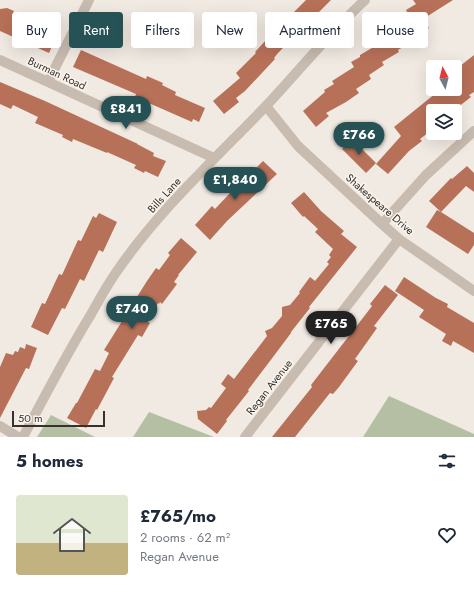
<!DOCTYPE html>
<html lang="en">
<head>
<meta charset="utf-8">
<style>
	body { margin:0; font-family:Jost,sans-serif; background:#f2f2f3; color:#1f2937; height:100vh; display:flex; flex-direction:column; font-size:15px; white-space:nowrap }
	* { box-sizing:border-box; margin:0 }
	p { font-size:13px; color:#747a83 }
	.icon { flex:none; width:22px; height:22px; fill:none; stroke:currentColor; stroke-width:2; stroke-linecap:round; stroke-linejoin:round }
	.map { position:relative; height:437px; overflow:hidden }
	.sheet { display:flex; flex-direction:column; background:#fff; flex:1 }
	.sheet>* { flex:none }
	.top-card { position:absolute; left:12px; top:12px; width:450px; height:36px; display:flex; gap:8px }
	.needle { width:26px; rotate:353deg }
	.fabs { position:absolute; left:426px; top:60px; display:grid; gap:8px }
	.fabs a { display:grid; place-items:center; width:36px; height:36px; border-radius:4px; background:#fff; box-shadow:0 4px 16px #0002; font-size:20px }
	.scale { position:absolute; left:12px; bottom:10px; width:93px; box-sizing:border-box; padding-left:4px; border:2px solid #38302c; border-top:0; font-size:11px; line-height:14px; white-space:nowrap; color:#38302c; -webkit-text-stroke:3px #f9f4ee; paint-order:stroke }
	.price { position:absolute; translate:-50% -34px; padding:0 9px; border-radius:14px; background:#265255; color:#fff; font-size:13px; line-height:26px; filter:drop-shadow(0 1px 2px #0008) }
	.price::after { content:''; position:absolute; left:50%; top:24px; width:12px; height:9px; margin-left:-6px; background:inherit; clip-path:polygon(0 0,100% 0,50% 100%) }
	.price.current { background:#222; color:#fff }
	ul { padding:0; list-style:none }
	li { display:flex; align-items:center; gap:12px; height:100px; padding:0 16px }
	li span { display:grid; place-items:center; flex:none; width:112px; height:80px; border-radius:4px; color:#555 }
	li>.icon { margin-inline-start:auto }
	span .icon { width:48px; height:48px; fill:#fffc; stroke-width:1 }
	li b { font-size:17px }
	h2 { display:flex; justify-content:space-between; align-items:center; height:48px; padding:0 16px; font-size:17px }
	.chip { padding:0 14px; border-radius:4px; background:#fff; box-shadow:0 4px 16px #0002; font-size:14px; line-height:36px }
	.chip.current { background:#265255; color:#fff }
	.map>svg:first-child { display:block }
</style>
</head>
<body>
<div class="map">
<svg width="474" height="437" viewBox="0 0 474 437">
	<rect width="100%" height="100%" fill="#f1eae2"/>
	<path fill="#b5bfa3" d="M 389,396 L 474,434 L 474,437 L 363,437 Z
		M 149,412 L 214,437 L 133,437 Z
		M 51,415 L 95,437 L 37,437 Z"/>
	<path fill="#b87159" d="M 306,0 L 331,0 L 278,53 L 274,58 L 275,59 L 245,91 L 236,98 L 239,102 L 224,114 L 213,101 L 240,78 L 236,73 L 256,53 L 255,52 L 266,40 Z
		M 413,0 L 453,0 L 423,19 L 429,28 L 412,38 L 413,41 L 398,50 L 399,52 L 382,62 L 384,65 L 369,75 L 371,79 L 356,89 L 359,93 L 346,102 L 326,113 L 329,116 L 316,127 L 303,111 L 325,92 L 324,90 L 334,84 L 332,81 L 354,67 L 351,62 L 360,57 L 360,55 L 382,42 L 378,35 L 387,30 L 385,25 L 407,12 L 406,10 L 416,4 Z
		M 7,8 L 14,11 L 12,16 L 16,18 L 15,20 L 47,34 L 45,38 L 54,42 L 49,53 L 0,31 L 0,9 Z
		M 81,50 L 146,79 L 147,76 L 163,83 L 162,85 L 176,92 L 175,95 L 205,108 L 199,122 L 193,119 L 192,122 L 135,97 L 136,94 L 73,67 Z
		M 474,55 L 474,92 L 469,95 L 471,97 L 453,111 L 433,111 L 433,129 L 420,139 L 422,141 L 409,151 L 388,174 L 376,164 L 401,136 L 394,127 L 441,89 L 455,89 L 455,70 Z
		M 0,82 L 45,101 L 138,144 L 137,144 L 154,153 L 153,156 L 166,161 L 158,177 L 145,171 L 144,173 L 134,168 L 136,165 L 107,152 L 107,153 L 73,139 L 72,142 L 62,137 L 63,135 L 35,123 L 38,117 L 13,105 L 11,109 L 0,104 Z
		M 352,139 L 376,163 L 366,173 L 342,149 Z
		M 263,161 L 277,174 L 227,221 L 210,240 L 195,225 L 212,206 L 215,209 L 231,192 L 232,193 L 250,176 L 249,175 Z
		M 467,166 L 474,173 L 474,192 L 466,186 L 441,212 L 474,233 L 474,245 L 468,254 L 426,227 L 437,210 L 441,212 L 429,201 L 451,178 L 452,179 Z
		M 304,192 L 321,211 L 344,231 L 341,234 L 357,247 L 309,307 L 310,308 L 291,332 L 291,333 L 270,361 L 248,390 L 249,391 L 226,420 L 227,421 L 217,434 L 198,419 L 197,411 L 206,410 L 209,407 L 211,408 L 226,388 L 221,384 L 228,374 L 234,379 L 267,336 L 265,331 L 272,328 L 282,316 L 282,307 L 290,305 L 300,293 L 299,292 L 310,277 L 315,281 L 329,264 L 327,262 L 331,257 L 329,255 L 333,249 L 315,232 L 318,229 L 304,216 L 303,217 L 291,203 Z
		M 99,213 L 117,222 L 103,252 L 99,250 L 84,281 L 80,279 L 65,309 L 62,308 L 48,335 L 31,327 L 42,303 L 45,304 L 59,274 L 62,275 L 78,240 L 81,241 L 93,216 L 96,218 Z
		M 181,238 L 197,252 L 178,275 L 179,275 L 174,282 L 177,284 L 162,304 L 160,302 L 159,304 L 158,303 L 147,321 L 150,323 L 142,337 L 138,335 L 112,377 L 114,378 L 97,410 L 96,409 L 86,428 L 67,418 L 76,403 L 77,403 L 95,369 L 100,371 L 109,353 L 104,350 L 124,318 L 124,317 L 134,300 L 135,300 L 147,281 L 156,268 L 159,270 L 170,255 L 168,253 Z
		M 404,277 L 436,298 L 448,304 L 447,307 L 474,323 L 474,353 L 453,341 L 451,346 L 442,341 L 446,334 L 419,317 L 424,310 L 395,291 Z
		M 385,285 L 398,295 L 374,326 L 377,328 L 355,359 L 358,361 L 339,387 L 333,394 L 330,393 L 295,437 L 272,437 L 312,387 L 311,385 L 369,310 L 372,306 L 370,304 Z
		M 26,344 L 37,348 L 29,369 L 26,368 L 0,418 L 0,367 L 6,353 L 13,355 L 15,351 L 18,352 L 20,347 L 25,349 Z"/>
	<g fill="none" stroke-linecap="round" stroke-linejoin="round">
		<path stroke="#c8bbaf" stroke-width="10" d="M 0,60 L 214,158
			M 48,82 L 89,0
			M 266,106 L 298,146 L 382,224 L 399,239 L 474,291
			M 382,224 L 426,175 L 474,131
			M 0,426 L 18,437
			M 23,437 C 45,396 66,355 90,316 C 98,302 106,287 115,274 C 157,212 214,160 266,106 C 299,71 329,33 365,0
			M 245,437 L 399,239"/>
	</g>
	<g text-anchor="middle" stroke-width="3" stroke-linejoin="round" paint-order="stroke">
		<g font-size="11" fill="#38302c" stroke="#f9f4ee">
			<text transform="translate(57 73) rotate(25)" y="4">Burman Road</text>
			<text transform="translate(164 195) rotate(-48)" y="4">Bills Lane</text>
			<text transform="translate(380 204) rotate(41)" y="4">Shakespeare Drive</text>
			<text transform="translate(269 387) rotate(-52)" y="4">Regan Avenue</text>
		</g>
	</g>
</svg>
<div class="fabs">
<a><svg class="needle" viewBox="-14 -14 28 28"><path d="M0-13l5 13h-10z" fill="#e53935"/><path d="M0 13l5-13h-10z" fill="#747a83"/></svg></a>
<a><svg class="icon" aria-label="layers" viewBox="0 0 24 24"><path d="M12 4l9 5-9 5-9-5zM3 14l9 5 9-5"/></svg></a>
</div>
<div class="scale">50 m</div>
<b class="price" style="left:126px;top:130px">£841</b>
<b class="price" style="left:359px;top:156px">£766</b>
<b class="price" style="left:235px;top:201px">£1,840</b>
<b class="price" style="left:132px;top:330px">£740</b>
<b class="price current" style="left:331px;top:345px">£765</b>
<div class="top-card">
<a class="chip">Buy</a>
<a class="chip current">Rent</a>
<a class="chip">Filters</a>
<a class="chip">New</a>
<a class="chip">Apartment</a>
<a class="chip">House</a>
</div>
</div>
<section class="sheet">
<h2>5 homes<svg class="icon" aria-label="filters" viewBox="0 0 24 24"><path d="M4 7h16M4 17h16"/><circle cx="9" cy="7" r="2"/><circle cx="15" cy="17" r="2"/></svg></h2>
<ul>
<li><span style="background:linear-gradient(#dfe7d0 60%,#c2b280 0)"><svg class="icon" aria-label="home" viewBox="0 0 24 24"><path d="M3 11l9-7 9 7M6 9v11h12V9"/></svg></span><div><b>£765/mo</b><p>2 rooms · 62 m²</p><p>Regan Avenue</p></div><svg class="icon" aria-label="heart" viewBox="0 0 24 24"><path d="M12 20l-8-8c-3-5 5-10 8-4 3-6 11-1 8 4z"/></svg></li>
</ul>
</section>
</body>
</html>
